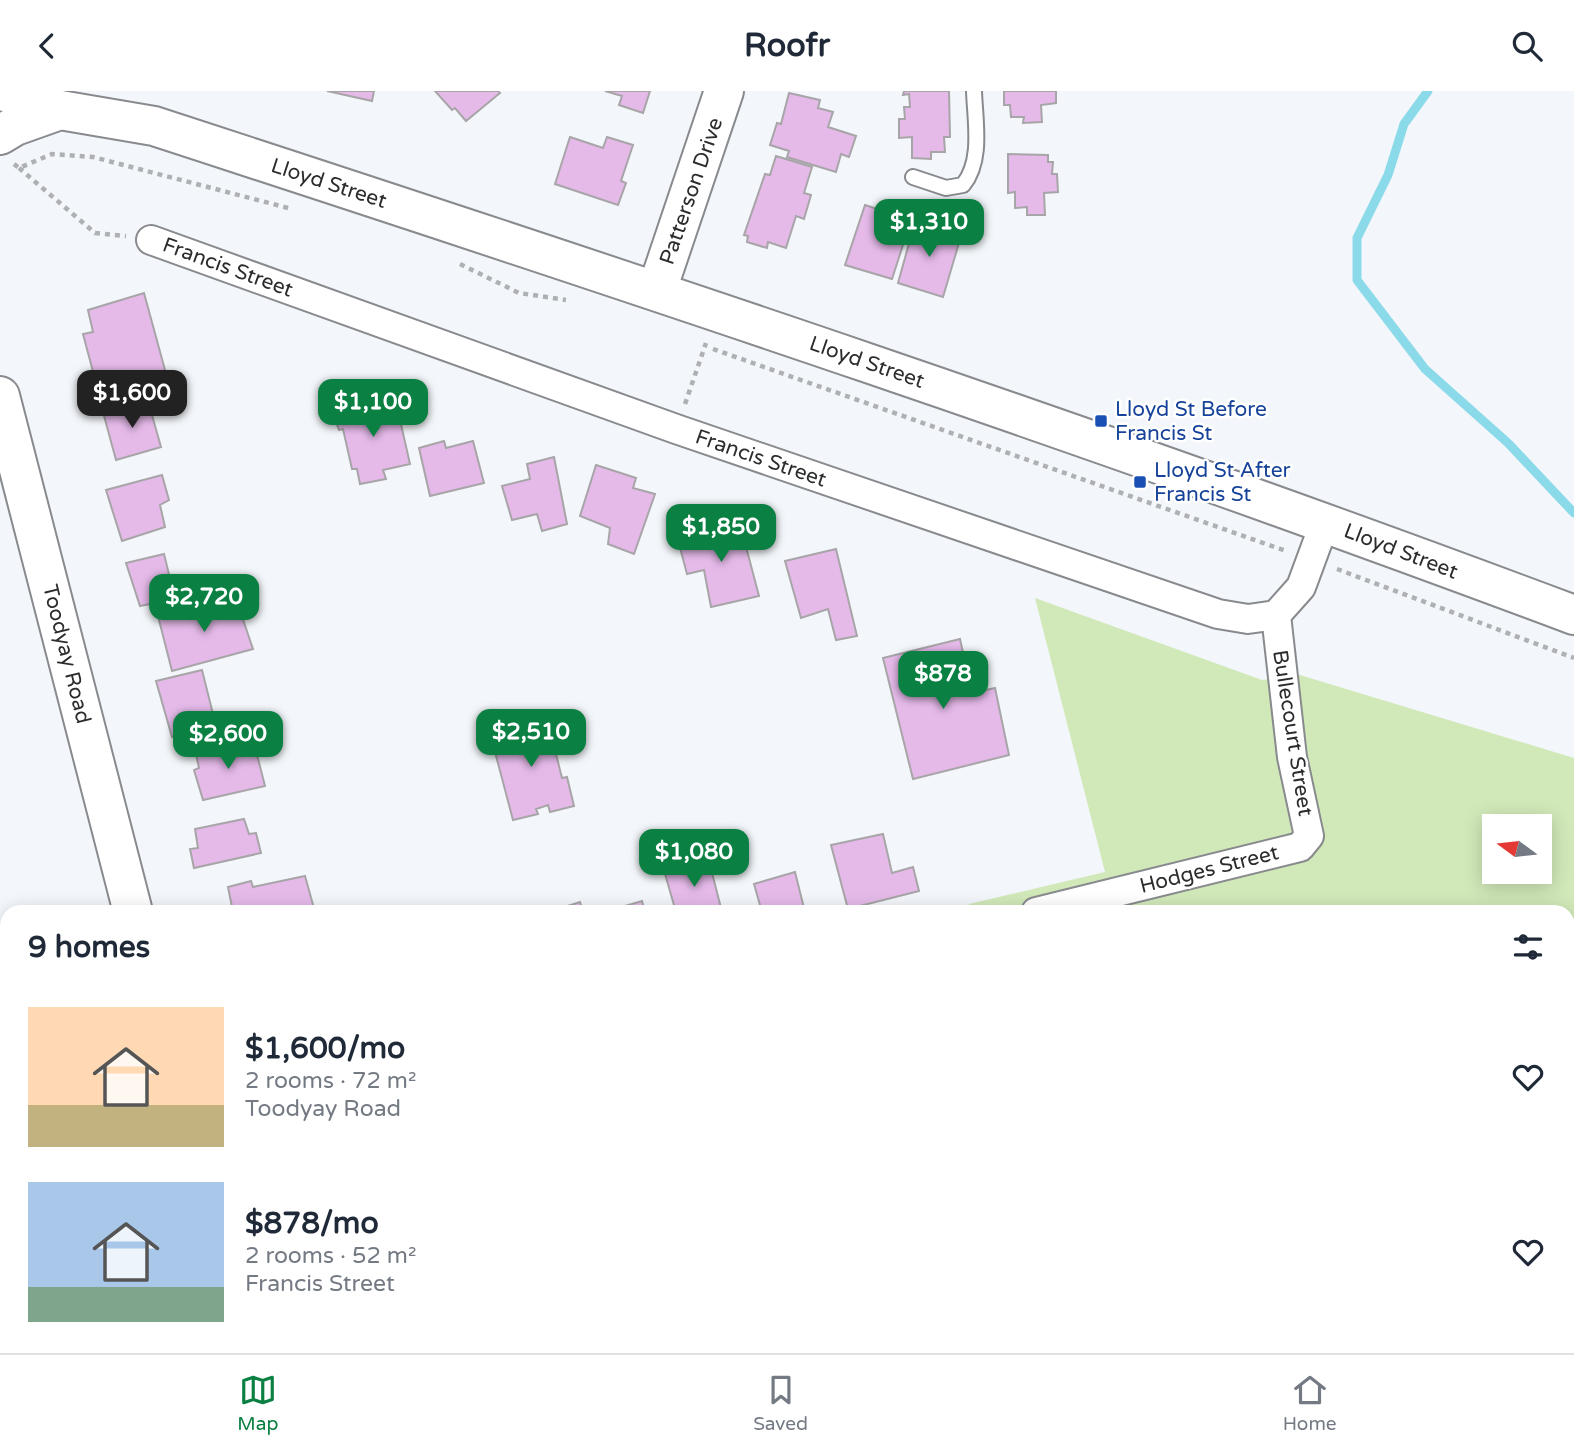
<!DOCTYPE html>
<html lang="en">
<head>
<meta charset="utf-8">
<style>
	body { margin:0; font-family:"Varela Round",sans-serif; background:#f6f6f7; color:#1f2937; height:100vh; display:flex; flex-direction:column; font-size:26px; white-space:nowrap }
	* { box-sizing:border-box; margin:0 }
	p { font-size:23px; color:#747a83 }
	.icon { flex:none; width:38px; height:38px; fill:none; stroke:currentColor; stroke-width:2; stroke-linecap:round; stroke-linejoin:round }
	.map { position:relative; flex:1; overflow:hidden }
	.side { position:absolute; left:0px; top:814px; width:1575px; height:450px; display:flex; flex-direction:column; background:#fff; border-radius:21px 21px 0 0; box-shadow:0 4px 18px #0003 }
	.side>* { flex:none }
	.needle { width:46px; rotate:285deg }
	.controls { position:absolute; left:1482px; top:723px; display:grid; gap:14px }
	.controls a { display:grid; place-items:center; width:70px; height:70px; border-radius:0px; background:#fff; box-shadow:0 4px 18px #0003; font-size:35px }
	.price { position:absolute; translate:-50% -60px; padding:0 16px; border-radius:14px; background:#0b8043; color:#fff; font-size:23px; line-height:46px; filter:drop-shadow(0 2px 4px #0008) }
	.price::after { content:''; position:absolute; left:50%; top:42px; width:21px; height:16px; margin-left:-10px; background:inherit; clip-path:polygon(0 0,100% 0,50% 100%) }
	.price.selected { background:#222; color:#fff }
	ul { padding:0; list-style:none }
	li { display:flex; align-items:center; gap:21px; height:175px; padding:0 28px }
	li span { display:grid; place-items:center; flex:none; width:196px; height:140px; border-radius:0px; color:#555 }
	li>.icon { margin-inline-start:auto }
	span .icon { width:84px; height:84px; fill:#fffc; stroke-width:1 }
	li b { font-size:30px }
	h2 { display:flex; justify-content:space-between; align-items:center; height:84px; padding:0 28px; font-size:30px }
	header { display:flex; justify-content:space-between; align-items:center; height:91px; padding:0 28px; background:#fff; font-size:32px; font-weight:700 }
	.dock { display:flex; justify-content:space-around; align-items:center; height:98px; border-top:2px solid #e0e1e3; background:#fff; font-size:19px; color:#747a83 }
	.dock a { display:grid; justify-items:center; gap:4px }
	.dock .selected { color:#0b8043 }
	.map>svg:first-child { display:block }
</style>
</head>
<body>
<header><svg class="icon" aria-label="back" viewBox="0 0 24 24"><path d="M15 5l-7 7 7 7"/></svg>Roofr<svg class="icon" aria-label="search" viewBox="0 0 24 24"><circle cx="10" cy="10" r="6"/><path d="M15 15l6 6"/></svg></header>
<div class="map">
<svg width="1574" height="1262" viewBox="0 0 1574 1262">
	<rect width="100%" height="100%" fill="#f3f6fa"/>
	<path fill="#e1e8f2" d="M 1568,1183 L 1574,1183 L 1574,1262 L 1143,1262 L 1165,1256 L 1568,1256 Z"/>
	<path fill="#d1e9b9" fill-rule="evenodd" d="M 1035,507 L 1262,589 L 1300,584 L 1574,667 L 1574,1183 L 1568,1183 L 1568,821 L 971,821 L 969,813 L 1105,781 ZM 1494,735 L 1540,735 L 1540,780 L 1494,780 Z
		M 1005,1257 L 1005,1256 L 1165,1257 L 1143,1262 L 1007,1262 Z
		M 1458,1257 L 1459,1262 L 1304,1262 L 1302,1257 Z"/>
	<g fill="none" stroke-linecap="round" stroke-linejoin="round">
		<path stroke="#8bdae9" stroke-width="9" d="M 1428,0 L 1404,33 L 1388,84 L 1357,147 L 1357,189 L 1425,278 L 1508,352 L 1574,422"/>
	</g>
	<path fill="#e5bae9" stroke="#a8a5a8" stroke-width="2" d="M 327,0 L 374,0 L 372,10 Z
		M 435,0 L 498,0 L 500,2 L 466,30 L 455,17 L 452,19 Z
		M 605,0 L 650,0 L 643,22 L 619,14 L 622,5 Z
		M 904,0 L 949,0 L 950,46 L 944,46 L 945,61 L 931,61 L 931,68 L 912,67 L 912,46 L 899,47 L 899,28 L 905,28 L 904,16 L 910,16 L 909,3 L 903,4 Z
		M 1004,0 L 1056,0 L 1056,12 L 1041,14 L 1042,31 L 1023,32 L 1024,26 L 1011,26 L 1010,14 L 1004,14 Z
		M 789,2 L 820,9 L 818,17 L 833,21 L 828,36 L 856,45 L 849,66 L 841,63 L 836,81 L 787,66 L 789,60 L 770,54 L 777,32 L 781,33 Z
		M 570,46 L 603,57 L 607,46 L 633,54 L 621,90 L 626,92 L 618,114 L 555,93 Z
		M 1008,63 L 1048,64 L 1048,71 L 1053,71 L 1052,83 L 1057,83 L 1058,101 L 1044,102 L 1045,124 L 1027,124 L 1027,116 L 1015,117 L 1015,101 L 1008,102 Z
		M 776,65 L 812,76 L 804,102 L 811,104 L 804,128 L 796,125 L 786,157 L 768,151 L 767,157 L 747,151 L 748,145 L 744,144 L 765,83 L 770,84 Z
		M 865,114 L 911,129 L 892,188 L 845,174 Z
		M 915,131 L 961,145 L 943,206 L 898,192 Z
		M 144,202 L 168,290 L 100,307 L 83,243 L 93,241 L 88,219 Z
		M 395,307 L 410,373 L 383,379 L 386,388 L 360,393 L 357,378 L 352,378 L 343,338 L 339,339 L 331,317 L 358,312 L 361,326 L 375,323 L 373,313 Z
		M 148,310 L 161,356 L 116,369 L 103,321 Z
		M 444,350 L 446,357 L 473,350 L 484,392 L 430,405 L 419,357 Z
		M 554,366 L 567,433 L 542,440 L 537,423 L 512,429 L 502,395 L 530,388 L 527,373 Z
		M 596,374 L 636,387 L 633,397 L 655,403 L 634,463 L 608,453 L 610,437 L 580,425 Z
		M 162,384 L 169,409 L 160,414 L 165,436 L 122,450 L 106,399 Z
		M 740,433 L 759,505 L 711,516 L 704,479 L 687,483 L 678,449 Z
		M 836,458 L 857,545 L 836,549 L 828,518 L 801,527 L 785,470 Z
		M 164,463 L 175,508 L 140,515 L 126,472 Z
		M 236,508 L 253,558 L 172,580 L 158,525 Z
		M 960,548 L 972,602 L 995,597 L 1009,664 L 913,688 L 883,567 Z
		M 202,579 L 216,635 L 172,646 L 156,590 Z
		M 547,627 L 562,687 L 567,686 L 574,715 L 550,721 L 548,714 L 536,718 L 538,723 L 513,729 L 490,642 Z
		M 254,652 L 265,695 L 203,709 L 194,679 L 199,677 L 196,663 L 228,655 L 229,659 Z
		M 244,728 L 249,743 L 256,742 L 261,762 L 194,777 L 190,758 L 198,757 L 195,738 Z
		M 883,743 L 892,782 L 913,776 L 919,800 L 848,818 L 831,754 Z
		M 709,770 L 722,821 L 676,821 L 665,783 Z
		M 795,781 L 805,821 L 762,821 L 754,793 Z
		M 305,785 L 315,821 L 233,821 L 228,796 L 251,790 L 253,796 Z
		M 642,810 L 645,821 L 608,821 L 608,820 Z
		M 580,811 L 583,821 L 549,821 Z
		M 0,1087 L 7,1090 L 7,1139 L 0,1162 Z
		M 729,1256 L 785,1256 L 786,1262 L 730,1262 Z
		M 797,1256 L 848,1256 L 849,1262 L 798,1262 Z"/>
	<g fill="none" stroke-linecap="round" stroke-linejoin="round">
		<defs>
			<path id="lane" d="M 913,86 L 946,97 L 963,94 C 983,70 975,30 974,0"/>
			<path id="street" d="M 151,149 L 676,338 L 1218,523 L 1248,528 L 1276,524 L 1301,496 L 1325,431
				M 1036,821 L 1300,756 L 1309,745 L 1292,666 L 1276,524
				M 471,1262 L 495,1256"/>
			<path id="secondary" d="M 657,199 L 724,0
				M 0,305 L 133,821
				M 241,1256 L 243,1262"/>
			<path id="primary" d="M 2,0 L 60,19 L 154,35 C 630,190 1105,348 1574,524
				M 0,44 L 15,35 L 60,19"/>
		</defs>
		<use href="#lane" stroke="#888a8e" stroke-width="18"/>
		<use href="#street" stroke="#888a8e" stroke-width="32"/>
		<use href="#secondary" stroke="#888a8e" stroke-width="42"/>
		<use href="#primary" stroke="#888a8e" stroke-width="42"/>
		<path stroke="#aeb0b3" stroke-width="4.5" stroke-dasharray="5 5" stroke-linecap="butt" d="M 14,73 L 19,77 L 52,63 L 93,66 L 292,118
			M 19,77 L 95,142 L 126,145
			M 460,173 L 519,202 L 566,209
			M 713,258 L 1286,460
			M 685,313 L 706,252
			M 1337,478 L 1574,567"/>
		<use href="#lane" stroke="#fff" stroke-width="14"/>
		<use href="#street" stroke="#fff" stroke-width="28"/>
		<use href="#secondary" stroke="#fff" stroke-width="38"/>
		<use href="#primary" stroke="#fff" stroke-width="38"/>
	</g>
	<g fill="#1a4fb4" stroke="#fff" stroke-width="2.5">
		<rect x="1094" y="323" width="14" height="14" rx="3.5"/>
		<rect x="1133" y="384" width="14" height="14" rx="3.5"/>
	</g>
	<g text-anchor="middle" stroke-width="5" stroke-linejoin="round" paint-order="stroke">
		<g font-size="21" fill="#2b2c2d" stroke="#fff">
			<text transform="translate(329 92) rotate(18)" y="7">Lloyd Street</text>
			<text transform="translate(691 100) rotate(-71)" y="7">Patterson Drive</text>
			<text transform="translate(228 176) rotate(20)" y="7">Francis Street</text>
			<text transform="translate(867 271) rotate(19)" y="7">Lloyd Street</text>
			<text transform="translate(761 367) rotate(19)" y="7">Francis Street</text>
			<text transform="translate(1401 460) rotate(21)" y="7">Lloyd Street</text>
			<text transform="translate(67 563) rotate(76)" y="7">Toodyay Road</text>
			<text transform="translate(1293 642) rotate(81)" y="7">Bullecourt Street</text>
			<text transform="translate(1209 778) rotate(-14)" y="7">Hodges Street</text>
		</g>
		<g font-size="21" fill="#164399" stroke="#fff" text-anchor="start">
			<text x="1115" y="325">Lloyd St Before<tspan x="1115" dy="24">Francis St</tspan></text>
			<text x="1154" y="386">Lloyd St After<tspan x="1154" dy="24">Francis St</tspan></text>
		</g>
	</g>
</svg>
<div class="controls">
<a><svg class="needle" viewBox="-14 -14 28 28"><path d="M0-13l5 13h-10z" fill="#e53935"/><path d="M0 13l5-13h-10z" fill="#747a83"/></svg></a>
</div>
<b class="price" style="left:929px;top:168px">$1,310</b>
<b class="price selected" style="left:132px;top:339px">$1,600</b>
<b class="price" style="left:373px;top:348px">$1,100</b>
<b class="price" style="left:721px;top:473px">$1,850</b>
<b class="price" style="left:204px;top:543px">$2,720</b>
<b class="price" style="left:943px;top:620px">$878</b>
<b class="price" style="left:531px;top:678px">$2,510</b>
<b class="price" style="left:228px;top:680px">$2,600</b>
<b class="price" style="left:694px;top:798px">$1,080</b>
<section class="side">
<h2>9 homes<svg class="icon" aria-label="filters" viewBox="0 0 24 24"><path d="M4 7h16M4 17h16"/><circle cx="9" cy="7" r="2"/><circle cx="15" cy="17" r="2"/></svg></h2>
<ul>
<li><span style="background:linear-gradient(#ffd9b3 70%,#c2b280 0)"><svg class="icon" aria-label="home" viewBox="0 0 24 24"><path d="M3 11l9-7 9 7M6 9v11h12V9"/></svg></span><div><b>$1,600/mo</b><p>2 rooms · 72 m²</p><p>Toodyay Road</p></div><svg class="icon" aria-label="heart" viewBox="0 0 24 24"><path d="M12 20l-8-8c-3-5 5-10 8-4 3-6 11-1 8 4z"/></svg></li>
<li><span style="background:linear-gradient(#a9c7e8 75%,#7fa58c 0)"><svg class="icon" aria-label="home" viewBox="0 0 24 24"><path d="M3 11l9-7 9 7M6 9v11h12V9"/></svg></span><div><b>$878/mo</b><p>2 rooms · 52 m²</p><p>Francis Street</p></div><svg class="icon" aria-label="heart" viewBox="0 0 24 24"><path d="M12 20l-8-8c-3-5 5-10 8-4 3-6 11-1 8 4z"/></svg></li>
</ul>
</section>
</div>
<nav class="dock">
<a class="selected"><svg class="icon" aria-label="map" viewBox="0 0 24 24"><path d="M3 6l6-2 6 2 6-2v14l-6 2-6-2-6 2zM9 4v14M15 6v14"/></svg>Map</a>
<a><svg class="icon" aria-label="saved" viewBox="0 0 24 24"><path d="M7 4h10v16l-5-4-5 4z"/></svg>Saved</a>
<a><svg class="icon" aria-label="home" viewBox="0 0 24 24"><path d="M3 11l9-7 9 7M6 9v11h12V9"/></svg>Home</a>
</nav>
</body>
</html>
